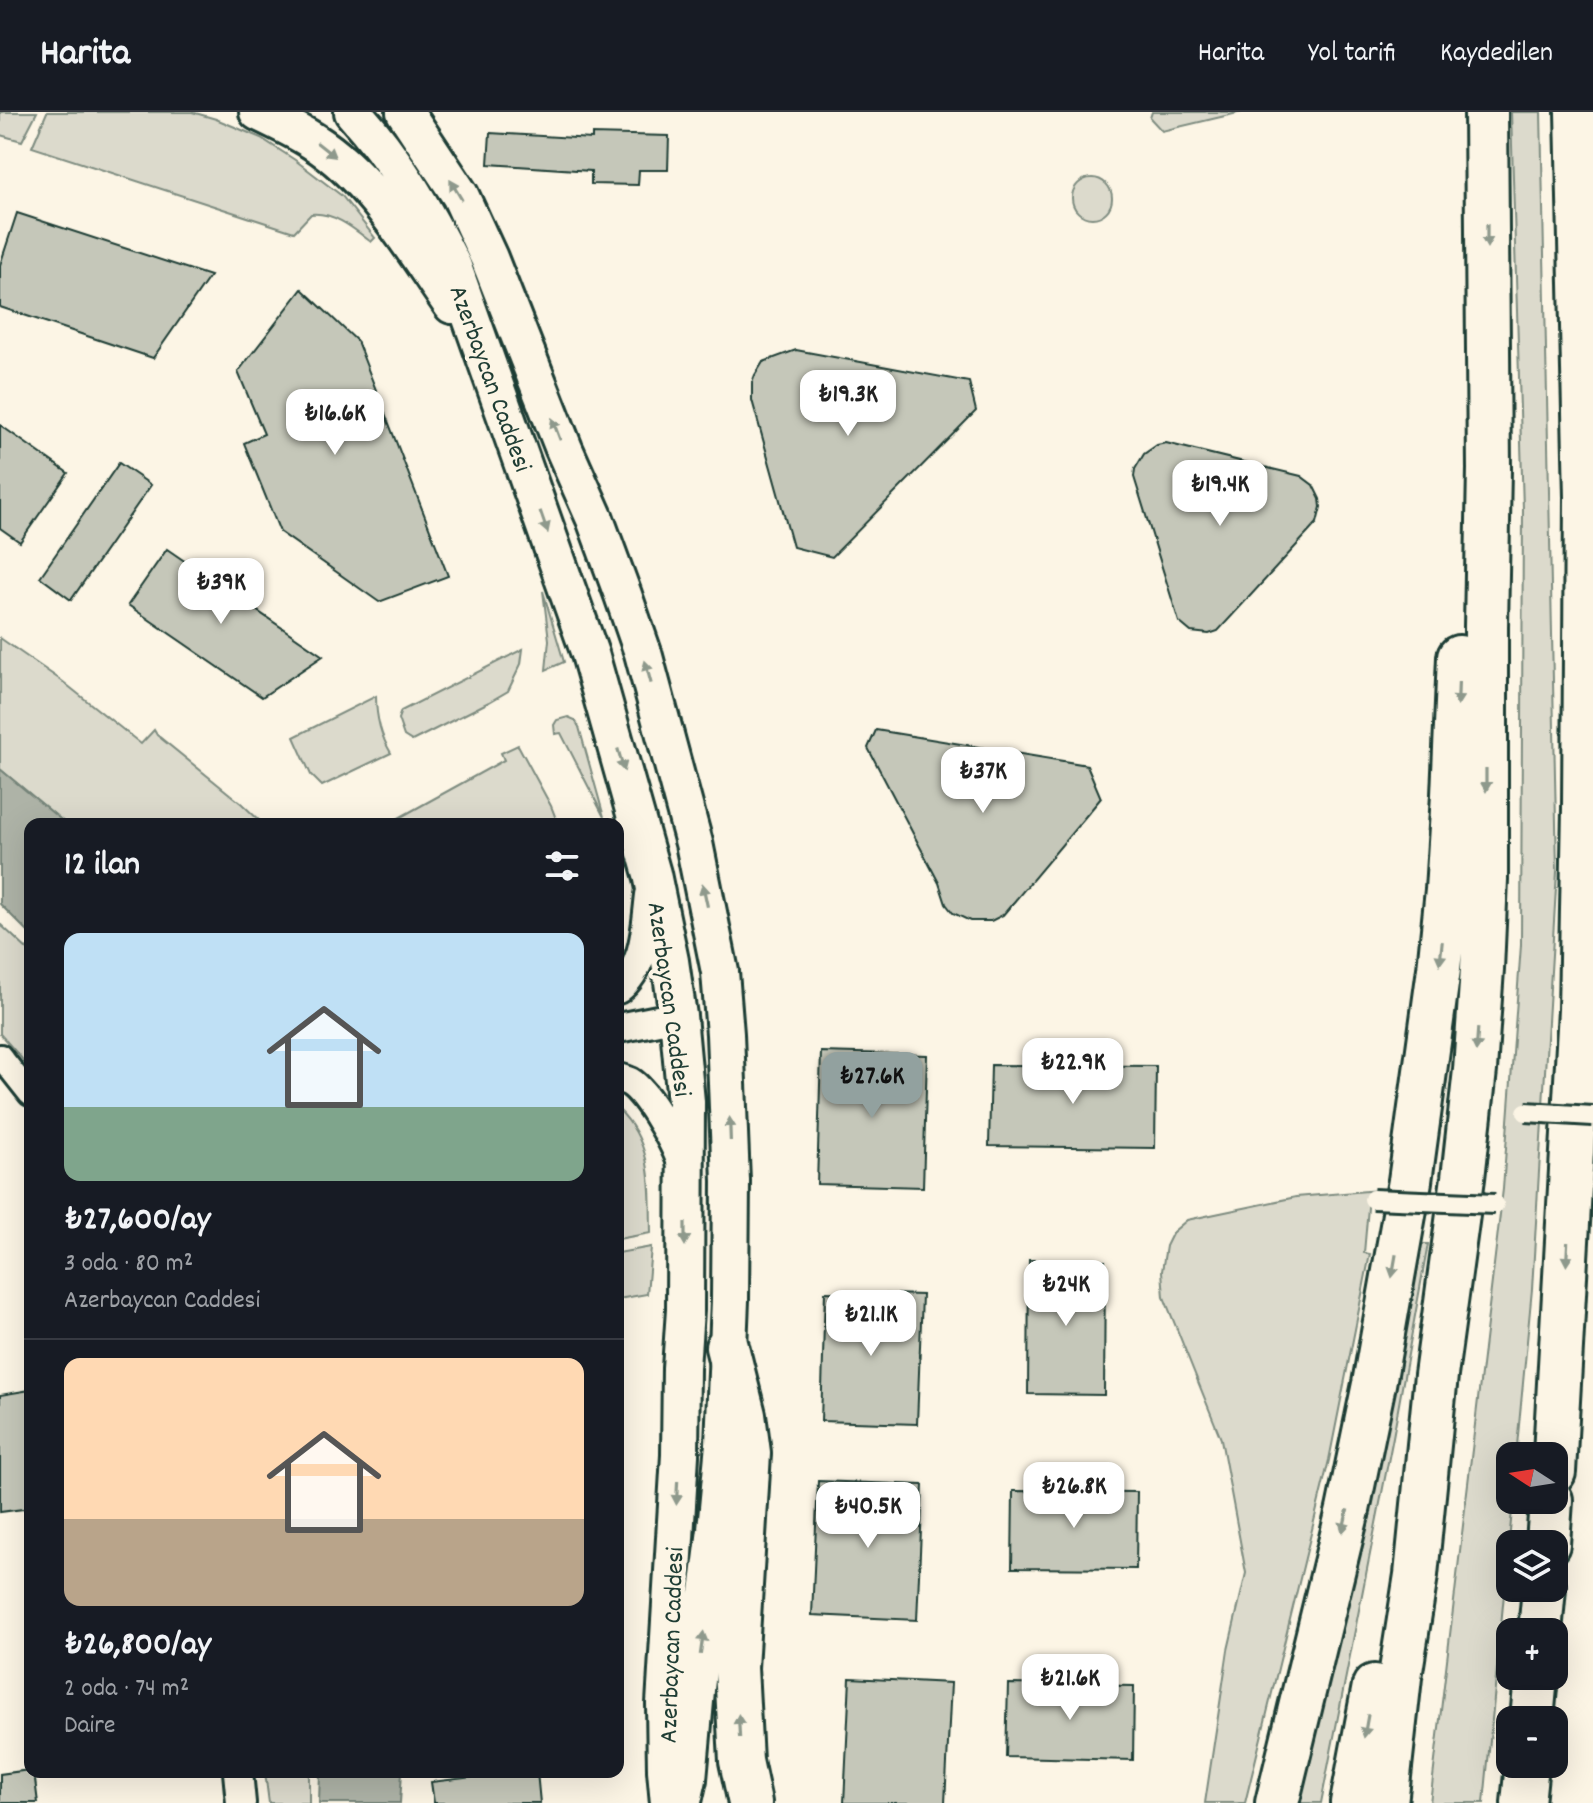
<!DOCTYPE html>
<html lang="tr">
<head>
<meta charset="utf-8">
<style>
	body { margin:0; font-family:Dekko,sans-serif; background:#20242c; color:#f1f3f6; height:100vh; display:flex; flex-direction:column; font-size:30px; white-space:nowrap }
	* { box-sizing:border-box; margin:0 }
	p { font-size:26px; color:#9ea1a6 }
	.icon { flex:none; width:44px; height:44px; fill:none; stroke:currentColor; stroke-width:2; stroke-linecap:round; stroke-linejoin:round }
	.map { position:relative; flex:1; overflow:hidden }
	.drawer { position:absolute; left:24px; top:706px; width:600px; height:960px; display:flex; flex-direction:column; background:#171b24; border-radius:16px; box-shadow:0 8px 32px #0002 }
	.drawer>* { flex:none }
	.needle { width:52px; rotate:282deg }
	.buttons { position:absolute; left:1496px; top:1330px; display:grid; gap:16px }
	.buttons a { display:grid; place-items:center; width:72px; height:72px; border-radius:16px; background:#171b24; box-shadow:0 8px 32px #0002; font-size:40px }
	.price { position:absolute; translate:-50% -68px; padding:0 18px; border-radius:16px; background:#fff; color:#222; font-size:26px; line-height:52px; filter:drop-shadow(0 2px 4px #0008) }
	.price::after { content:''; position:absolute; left:50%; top:48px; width:24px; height:18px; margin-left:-12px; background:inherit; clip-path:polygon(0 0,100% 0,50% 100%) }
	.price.on { background:#92a19f; color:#111 }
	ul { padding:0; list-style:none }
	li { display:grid; align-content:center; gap:16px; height:424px; padding:0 40px }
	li+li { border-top:2px solid #363941 }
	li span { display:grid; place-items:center; height:248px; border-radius:16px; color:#555 }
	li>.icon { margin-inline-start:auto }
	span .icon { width:144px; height:144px; fill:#fffc; stroke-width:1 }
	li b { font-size:34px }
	h2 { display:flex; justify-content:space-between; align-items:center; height:96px; padding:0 40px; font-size:34px }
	header { display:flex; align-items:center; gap:48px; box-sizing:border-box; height:112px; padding:0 40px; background:#171b24; border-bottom:2px solid #363941 }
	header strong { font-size:38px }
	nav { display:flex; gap:44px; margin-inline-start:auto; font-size:28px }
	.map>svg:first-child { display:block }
</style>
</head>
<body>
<header>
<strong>Harita</strong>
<nav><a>Harita</a><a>Yol tarifi</a><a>Kaydedilen</a></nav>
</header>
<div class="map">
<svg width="1593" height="1691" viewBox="0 0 1593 1691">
	<rect width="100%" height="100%" fill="#fcf5e5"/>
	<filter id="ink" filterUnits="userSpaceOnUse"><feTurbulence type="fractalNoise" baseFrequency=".0125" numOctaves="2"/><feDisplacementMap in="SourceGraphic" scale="16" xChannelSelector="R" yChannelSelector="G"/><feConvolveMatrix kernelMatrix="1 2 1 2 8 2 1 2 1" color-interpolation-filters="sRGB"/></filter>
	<g filter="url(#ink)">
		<path fill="#dcdacc" stroke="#7e8c80" stroke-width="2" d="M 0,0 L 37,0 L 22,29 L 0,23 Z
			M 47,0 L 192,0 L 216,7 L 261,26 L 295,48 L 342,84 L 375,126 L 371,130 C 353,116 334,100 311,102 L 294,120 L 32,35 Z
			M 1152,0 L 1242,0 L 1162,19 L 1150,6 Z
			M 1511,0 L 1541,0 L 1557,759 L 1532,1177 L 1516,1344 L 1510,1344 L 1510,1388 L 1513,1388 L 1484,1691 L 1430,1691 L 1503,1077 L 1521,833 L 1523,397 Z
			M1072 86a20 20 0 1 1 40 0a20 20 0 1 1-40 0Z
			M 543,479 L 564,550 L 546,558 L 549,528 Z
			M 0,526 L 62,569 L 141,632 L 154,618 L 157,623 L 242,692 L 263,712 L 66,712 L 0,657 Z
			M 523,537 L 521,552 L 508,579 L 489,590 L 412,629 L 404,624 L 398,607 L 401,599 Z
			M 376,584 C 376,604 380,623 391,641 L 322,674 L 311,663 L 294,625 Z
			M 568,605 L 575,608 L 579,615 L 604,705 L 561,621 L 555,622 L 554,613 L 557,608 Z
			M 518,633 L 551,694 L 558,712 L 388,712 L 504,648 L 501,641 Z
			M 0,812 L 30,840 L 30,956 L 0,922 Z
			M 618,997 C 654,1032 650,1075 651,1121 L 618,1127 Z
			M 1379,1078 L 1369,1084 L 1364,1141 L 1370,1142 L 1329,1348 L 1245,1691 L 1205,1691 L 1228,1538 L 1246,1461 L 1221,1327 L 1164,1185 L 1162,1159 L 1166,1134 L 1173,1120 L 1187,1108 L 1296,1085 Z
			M 1421,1132 L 1428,1132 L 1393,1325 L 1321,1691 L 1296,1691 L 1350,1482 Z
			M 651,1135 L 647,1182 L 618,1187 L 618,1141 Z
			M 265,1660 L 309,1660 L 309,1691 L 269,1691 Z"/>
		<path fill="#aeb3a7" stroke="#758479" stroke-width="2" d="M 0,657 L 66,712 L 30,712 L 30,822 L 0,792 Z
			M 320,1660 L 402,1660 L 400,1691 L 319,1691 Z"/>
		<path fill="#c5c7b9" stroke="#1f3d34" stroke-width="2" d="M 490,21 L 592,27 L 592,22 L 669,24 L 668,58 L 639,58 L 638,73 L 591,72 L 591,59 L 488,52 Z
			M 17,101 L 210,164 L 153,246 L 0,195 L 0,153 Z
			M 302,177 L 357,229 L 448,464 L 379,490 L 280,420 L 244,331 L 264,322 L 238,260 Z
			M 796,238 L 969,270 L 976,299 L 832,445 L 793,435 L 752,288 L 752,271 L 755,263 L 763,250 Z
			M 0,313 L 68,361 L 20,430 L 0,416 Z
			M 1166,331 L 1301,364 L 1313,373 L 1320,387 L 1321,395 L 1317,411 L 1218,519 L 1209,522 L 1191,520 L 1179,510 L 1134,365 L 1135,357 L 1144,342 L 1157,333 Z
			M 119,351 L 151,373 L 71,488 L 40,465 Z
			M 167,437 L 323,544 L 262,585 L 128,493 Z
			M 876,618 L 1087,653 L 1101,686 L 1003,803 L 991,809 L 970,809 L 953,801 L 946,792 L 939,771 L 868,636 Z
			M 821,940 L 927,943 L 923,1075 L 817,1072 Z
			M 991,953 L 1156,954 L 1155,1036 L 989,1034 Z
			M 1029,1148 L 1105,1149 L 1104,1283 L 1028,1282 Z
			M 825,1180 L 922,1183 L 917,1312 L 821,1309 Z
			M 30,1278 L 30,1396 L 0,1400 L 0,1283 Z
			M 818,1369 L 923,1373 L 917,1508 L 812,1503 Z
			M 1013,1379 L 1137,1380 L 1136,1457 L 1012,1456 Z
			M 850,1566 L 951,1571 L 945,1691 L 844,1691 Z
			M 1008,1572 L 1134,1574 L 1133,1648 L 1006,1645 Z
			M 30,1658 L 30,1660 L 34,1660 L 38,1691 L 0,1691 L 0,1662 Z
			M 515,1660 L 537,1660 L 540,1691 L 434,1691 L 431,1670 Z"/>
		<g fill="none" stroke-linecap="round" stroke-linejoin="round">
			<defs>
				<path id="minor" d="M 0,944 L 30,982"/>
				<path id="tertiary" d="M 618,877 C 646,855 646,815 650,783
					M 618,916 L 678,904
					M 618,966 C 622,967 626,968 630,970 C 647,980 679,1036 683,1056
					M 238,1660 L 241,1691"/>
				<path id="primary" d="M 258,0 C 277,9 296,18 313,29 C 373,67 412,136 452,193
					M 353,0 C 395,46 426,100 453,155 L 590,542 L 652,762 L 670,849 L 678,904 L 686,990 L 685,1198 L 681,1256 L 680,1343 L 665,1592 L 666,1658 L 669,1691
					M 405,0 L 460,83 L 489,146 L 564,337 L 595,407 L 623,483 L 643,541 L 694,731 L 720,860 L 725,922 L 731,1069 L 730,1188 L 724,1332 L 716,1418 L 697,1567 L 688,1667 L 683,1689"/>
				<path id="motorway" d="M 727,1235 L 744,1303 L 749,1341 L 736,1556 L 741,1649 L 750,1691
					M 1554,1360 L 1580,898 L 1584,697 L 1586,385 L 1577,0
					M 1548,1432 L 1551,1388
					M 1540,1520 L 1544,1476
					M 1532,1608 L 1536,1564
					M 1277,1691 L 1348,1398 L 1374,1272 L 1410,1069 L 1439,857 L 1447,778 L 1453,683 L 1459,545
					M 1352,1691 L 1374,1574
					M 1386,1691 L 1400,1565 L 1416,1463 L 1436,1263 L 1463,1066 L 1475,958 L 1482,857 L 1486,767 L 1486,515 L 1489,357 L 1486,0
					M 1523,1691 L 1527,1652"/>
			</defs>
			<use href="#minor" stroke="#1f3d34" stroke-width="28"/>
			<use href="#tertiary" stroke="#1f3d34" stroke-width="34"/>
			<use href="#primary" stroke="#1f3d34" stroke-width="42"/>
			<use href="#motorway" stroke="#1f3d34" stroke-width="48"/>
			<use href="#minor" stroke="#fcf5e5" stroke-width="22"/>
			<use href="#tertiary" stroke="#fcf5e5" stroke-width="28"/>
			<use href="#primary" stroke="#fcf5e5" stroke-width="36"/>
			<use href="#motorway" stroke="#fcf5e5" stroke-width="42"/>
			<defs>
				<path id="pedestrian-bridge" d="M 1526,1000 L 1593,1004
					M 1373,1087 L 1495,1092"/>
			</defs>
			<use href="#pedestrian-bridge" stroke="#1f3d34" stroke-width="24" stroke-linecap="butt"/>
			<use href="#pedestrian-bridge" stroke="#fcf5e5" stroke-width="18"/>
		</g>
		<defs><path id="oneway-solid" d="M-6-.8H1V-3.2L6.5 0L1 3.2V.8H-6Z" transform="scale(2)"/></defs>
		<g fill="#8e998c">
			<use href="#oneway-solid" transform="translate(326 38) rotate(38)"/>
			<use href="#oneway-solid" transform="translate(456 78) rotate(-121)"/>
			<use href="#oneway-solid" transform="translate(1487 124) rotate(90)"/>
			<use href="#oneway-solid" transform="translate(556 317) rotate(-111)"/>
			<use href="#oneway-solid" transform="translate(544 410) rotate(71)"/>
			<use href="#oneway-solid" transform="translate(648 560) rotate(-105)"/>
			<use href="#oneway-solid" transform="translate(1458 582) rotate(92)"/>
			<use href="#oneway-solid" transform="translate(621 648) rotate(74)"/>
			<use href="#oneway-solid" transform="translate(1486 668) rotate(90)"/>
			<use href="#oneway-solid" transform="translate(705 783) rotate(-102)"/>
			<use href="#oneway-solid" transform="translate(1441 841) rotate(96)"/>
			<use href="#oneway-solid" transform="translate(1477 928) rotate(94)"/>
			<use href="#oneway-solid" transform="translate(730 1017) rotate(-92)"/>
			<use href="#oneway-solid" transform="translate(685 1122) rotate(90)"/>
			<use href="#oneway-solid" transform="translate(1567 1142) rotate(93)"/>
			<use href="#oneway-solid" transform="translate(1394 1154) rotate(100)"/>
			<use href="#oneway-solid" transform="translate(677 1381) rotate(93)"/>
			<use href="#oneway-solid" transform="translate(1345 1409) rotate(103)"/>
			<use href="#oneway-solid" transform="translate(702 1531) rotate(-82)"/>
			<use href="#oneway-solid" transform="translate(739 1614) rotate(-93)"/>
			<use href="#oneway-solid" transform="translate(1366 1614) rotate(100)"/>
		</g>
	</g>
	<g text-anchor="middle" stroke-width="8" stroke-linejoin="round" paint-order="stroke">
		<g font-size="26" fill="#1f3d34" stroke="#fcf5e5">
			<text transform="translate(492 266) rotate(70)" y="9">Azerbaycan Caddesi</text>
			<text transform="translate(671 887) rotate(82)" y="9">Azerbaycan Caddesi</text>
			<text transform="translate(670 1533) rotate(-88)" y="9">Azerbaycan Caddesi</text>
		</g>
	</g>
</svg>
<div class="buttons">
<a><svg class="needle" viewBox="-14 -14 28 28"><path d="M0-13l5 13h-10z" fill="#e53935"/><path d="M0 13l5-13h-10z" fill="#9ea1a6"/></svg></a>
<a><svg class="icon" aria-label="layers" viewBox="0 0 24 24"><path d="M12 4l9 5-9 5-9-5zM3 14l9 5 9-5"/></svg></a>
<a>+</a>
<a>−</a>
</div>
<b class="price" style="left:848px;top:326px">₺19.3K</b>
<b class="price" style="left:335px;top:345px">₺16.6K</b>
<b class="price" style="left:1220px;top:416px">₺19.4K</b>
<b class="price" style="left:221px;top:514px">₺39K</b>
<b class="price" style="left:983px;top:703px">₺37K</b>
<b class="price" style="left:1073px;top:994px">₺22.9K</b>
<b class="price on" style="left:872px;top:1008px">₺27.6K</b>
<b class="price" style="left:1066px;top:1216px">₺24K</b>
<b class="price" style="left:871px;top:1246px">₺21.1K</b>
<b class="price" style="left:1074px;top:1418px">₺26.8K</b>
<b class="price" style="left:868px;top:1438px">₺40.5K</b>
<b class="price" style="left:1070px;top:1610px">₺21.6K</b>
<section class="drawer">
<h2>12 ilan<svg class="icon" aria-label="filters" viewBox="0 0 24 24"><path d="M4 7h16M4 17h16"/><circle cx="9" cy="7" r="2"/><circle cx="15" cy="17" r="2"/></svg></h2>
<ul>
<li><span style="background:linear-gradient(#bfe0f5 70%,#7fa58c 0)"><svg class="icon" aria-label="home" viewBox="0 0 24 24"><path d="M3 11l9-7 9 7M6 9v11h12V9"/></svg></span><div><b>₺27,600/ay</b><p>3 oda · 80 m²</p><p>Azerbaycan Caddesi</p></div></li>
<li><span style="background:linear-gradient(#ffd9b3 65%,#b9a48a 0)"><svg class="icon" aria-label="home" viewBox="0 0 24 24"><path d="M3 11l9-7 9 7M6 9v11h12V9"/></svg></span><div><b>₺26,800/ay</b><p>2 oda · 74 m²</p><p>Daire</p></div></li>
</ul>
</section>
</div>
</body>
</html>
